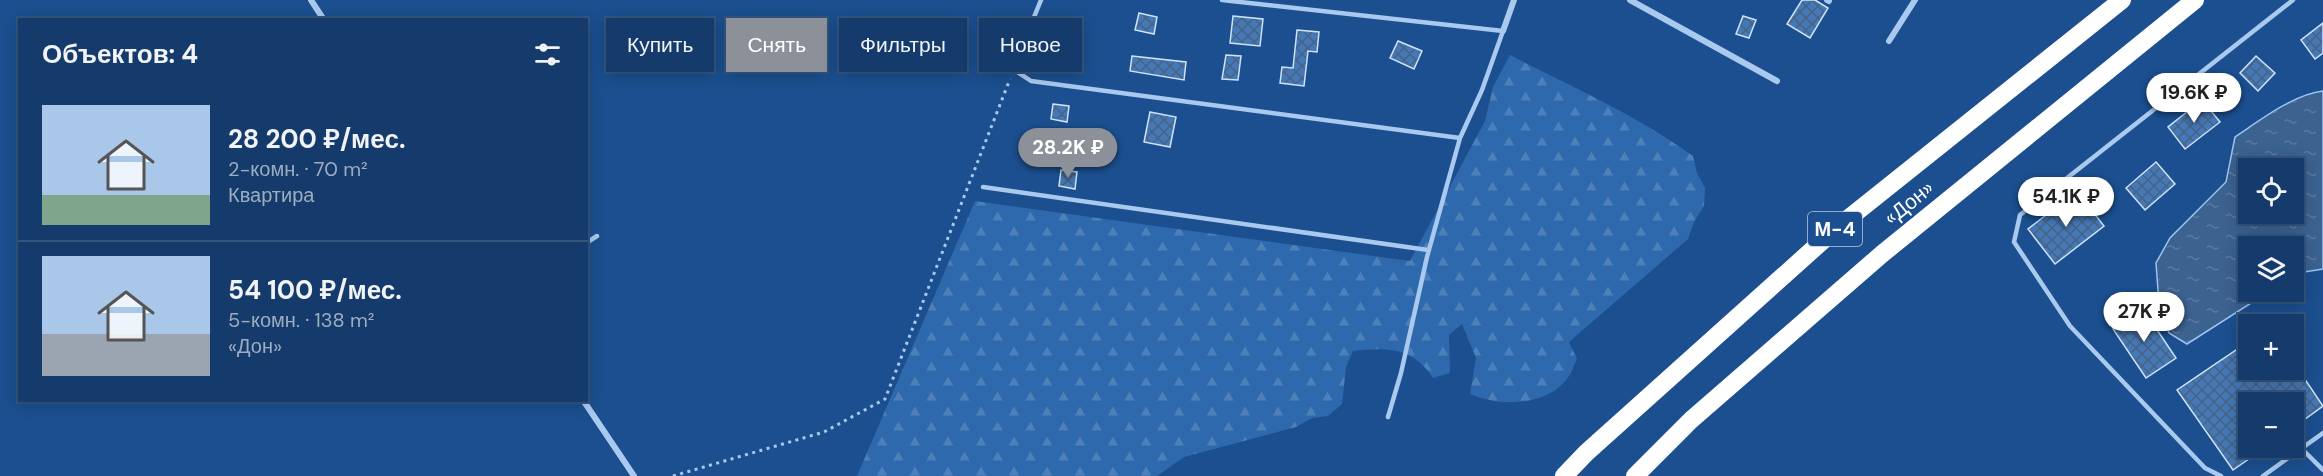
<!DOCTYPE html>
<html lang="ru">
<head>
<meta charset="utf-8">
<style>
	body { margin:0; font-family:"DM Sans",sans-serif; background:#214673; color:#f1f3f6; height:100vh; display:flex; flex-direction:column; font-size:22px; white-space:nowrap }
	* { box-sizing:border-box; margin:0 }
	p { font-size:20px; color:#9dadc1 }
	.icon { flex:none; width:33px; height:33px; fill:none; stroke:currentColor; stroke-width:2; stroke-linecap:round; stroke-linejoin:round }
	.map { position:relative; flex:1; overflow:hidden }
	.side { position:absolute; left:18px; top:18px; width:570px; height:384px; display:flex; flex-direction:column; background:#143b6b; border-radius:0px; box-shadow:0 3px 15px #0003,0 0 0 2px #33557e }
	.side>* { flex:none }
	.guide { position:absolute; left:606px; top:18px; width:570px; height:54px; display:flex; gap:12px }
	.fabs { position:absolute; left:2238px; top:158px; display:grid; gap:12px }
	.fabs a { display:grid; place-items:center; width:66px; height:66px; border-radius:0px; background:#143b6b; box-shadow:0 3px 15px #0003,0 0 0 2px #33557e; font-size:30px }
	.price { position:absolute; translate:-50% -51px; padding:0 14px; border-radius:21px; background:#fff; color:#222; font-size:20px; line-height:39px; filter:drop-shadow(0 2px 3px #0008) }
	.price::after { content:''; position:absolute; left:50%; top:36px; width:18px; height:14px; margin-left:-9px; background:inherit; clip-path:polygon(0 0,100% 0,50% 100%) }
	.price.current { background:#8c9099; color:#fff }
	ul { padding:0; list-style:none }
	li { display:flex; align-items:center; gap:18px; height:150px; padding:0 24px }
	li+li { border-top:2px solid #33557e }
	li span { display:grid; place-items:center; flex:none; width:168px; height:120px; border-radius:0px; color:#555 }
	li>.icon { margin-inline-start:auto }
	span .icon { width:72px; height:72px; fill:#fffc; stroke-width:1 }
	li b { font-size:26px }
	h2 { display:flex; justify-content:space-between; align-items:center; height:72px; padding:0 24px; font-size:26px }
	.tag { padding:0 21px; border-radius:0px; background:#143b6b; box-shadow:0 3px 15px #0003,0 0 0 2px #33557e; font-size:21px; line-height:54px }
	.tag.current { background:#8c9099; color:#fff }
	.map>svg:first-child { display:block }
</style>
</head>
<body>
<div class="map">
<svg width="2323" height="476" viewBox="0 0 2323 476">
	<defs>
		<pattern id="forest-firs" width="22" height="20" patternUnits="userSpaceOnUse" patternTransform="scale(1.5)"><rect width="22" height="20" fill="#2e69ad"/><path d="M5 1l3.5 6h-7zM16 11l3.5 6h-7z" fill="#4d80b9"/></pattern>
		<pattern id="water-ripples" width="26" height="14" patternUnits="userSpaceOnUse" patternTransform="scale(1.5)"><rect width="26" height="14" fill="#3c6290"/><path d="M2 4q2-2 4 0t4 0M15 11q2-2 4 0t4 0" fill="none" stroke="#597aa1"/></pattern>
		<pattern id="building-cross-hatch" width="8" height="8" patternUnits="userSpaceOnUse" patternTransform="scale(1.5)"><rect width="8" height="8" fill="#4478b7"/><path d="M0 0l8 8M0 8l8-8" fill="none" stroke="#486282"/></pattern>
	</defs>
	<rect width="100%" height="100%" fill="#1b4f8f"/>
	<path fill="url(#forest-firs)" d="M 1510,55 C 1572,87 1637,115 1693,156 L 1697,173 L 1705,188 L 1704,206 L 1694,222 L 1688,239 L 1569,342 L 1577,359 C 1574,364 1573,371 1569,376 C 1549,407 1500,407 1470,394 L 1476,358 L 1462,324 L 1449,335 L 1450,373 L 1433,378 C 1413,347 1387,347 1353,351 L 1346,367 L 1342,404 L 1328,416 L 1312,418 L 1296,427 L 1184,457 L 1157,476 L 857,476 L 975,201 L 1410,261 L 1485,121 L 1493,87 Z"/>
	<path fill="url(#water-ripples)" stroke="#9cc4f0" stroke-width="1.5" fill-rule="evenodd" d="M 2323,91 L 2323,269 L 2298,273 L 2294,276 L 2294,246 L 2248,246 L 2248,291 L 2270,291 L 2187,344 L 2169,333 L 2159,304 L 2156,263 L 2170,238 L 2226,182 L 2235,137 C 2259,121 2294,94 2323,91 ZM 2248,168 L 2294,168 L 2294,213 L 2248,213 Z"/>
	<path fill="url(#building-cross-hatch)" stroke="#cfe3fa" stroke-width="1.5" d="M 1802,0 L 1815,0 L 1828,8 L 1810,38 L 1787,24 Z
		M 1139,13 L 1157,17 L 1154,34 L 1135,30 Z
		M 1233,16 L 1263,19 L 1260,46 L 1230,43 Z
		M 1743,16 L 1756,20 L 1749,38 L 1736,34 Z
		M 2323,23 L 2323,53 L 2315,59 L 2301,40 Z
		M 1297,30 L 1319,32 L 1317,52 L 1308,51 L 1304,86 L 1280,83 L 1282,67 L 1293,68 Z
		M 1398,41 L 1422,51 L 1414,69 L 1390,58 Z
		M 1226,55 L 1241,56 L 1238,80 L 1222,79 Z
		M 1132,56 L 1186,62 L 1184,80 L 1130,71 Z
		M 2256,56 L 2275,73 L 2258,91 L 2240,73 Z
		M 2202,100 L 2220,122 L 2185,149 L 2168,127 Z
		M 1053,104 L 1069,106 L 1067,122 L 1051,119 Z
		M 1150,112 L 1176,117 L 1170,147 L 1144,142 Z
		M 2156,162 L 2175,184 L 2145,210 L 2126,188 Z
		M 1061,170 L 1077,172 L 1075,189 L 1059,186 Z
		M 2077,191 L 2104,226 L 2055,264 L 2028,229 Z
		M 2143,309 L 2176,358 L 2146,378 L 2113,329 Z
		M 2248,342 L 2248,369 L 2298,369 L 2323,406 L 2294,427 L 2294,402 L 2248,402 L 2248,447 L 2266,447 L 2233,470 L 2177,390 Z"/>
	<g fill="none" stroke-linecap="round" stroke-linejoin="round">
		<path stroke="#a9c9ee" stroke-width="3" stroke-dasharray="3 4.5" stroke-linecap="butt" d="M 673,476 L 824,432 L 885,399 L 1010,79"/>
		<path stroke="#a9c9ee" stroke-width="4.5" d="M 1041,0 L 1013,69 L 1031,81 L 1460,138
			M 1222,0 L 1503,31 L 1482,90 L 1460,138 L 1427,257 L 1401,373 L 1388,417
			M 983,187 L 1428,250
			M 586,243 L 597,236
			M 2302,449 L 2323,470
			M 2221,476 L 2205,468 L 2070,326 L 2014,242 L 2020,215 L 2293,0
			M 2263,476 L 2323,433"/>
		<path stroke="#a9c9ee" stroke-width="6" d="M 311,0 L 324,20
			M 1630,0 L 1777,81
			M 1827,0 L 1829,1
			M 1503,31 L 1514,0
			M 1889,41 L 1915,0
			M 583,400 L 634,476"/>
		<path stroke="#fff" stroke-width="18" d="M 1564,476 L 1586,453 L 1839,226 L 2122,0
			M 1635,476 L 1691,420 L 1882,254 L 2195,0"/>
	</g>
	<g text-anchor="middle" stroke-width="4.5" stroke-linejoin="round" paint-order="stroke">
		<rect fill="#1b4f8f" stroke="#bbcadd" stroke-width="1.5" x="1808" y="212" width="54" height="34" rx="4.5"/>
		<g font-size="20" font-weight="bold" fill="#fff">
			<text x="1835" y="236">М-4</text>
		</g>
		<g font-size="21" fill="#fff" stroke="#1b4f8f">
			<text transform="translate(1909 203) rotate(-39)" y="7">«Дон»</text>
		</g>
	</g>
</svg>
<div class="fabs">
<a><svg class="icon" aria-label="locate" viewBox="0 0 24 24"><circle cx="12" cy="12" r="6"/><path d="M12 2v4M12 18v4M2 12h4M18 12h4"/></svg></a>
<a><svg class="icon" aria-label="layers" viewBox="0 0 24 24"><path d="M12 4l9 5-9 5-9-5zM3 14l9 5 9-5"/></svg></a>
<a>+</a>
<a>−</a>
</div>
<b class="price" style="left:2194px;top:124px">19.6K ₽</b>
<b class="price current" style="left:1068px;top:179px">28.2K ₽</b>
<b class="price" style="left:2066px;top:228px">54.1K ₽</b>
<b class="price" style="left:2144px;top:343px">27K ₽</b>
<div class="guide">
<a class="tag">Купить</a>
<a class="tag current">Снять</a>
<a class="tag">Фильтры</a>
<a class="tag">Новое</a>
</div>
<section class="side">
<h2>Объектов: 4<svg class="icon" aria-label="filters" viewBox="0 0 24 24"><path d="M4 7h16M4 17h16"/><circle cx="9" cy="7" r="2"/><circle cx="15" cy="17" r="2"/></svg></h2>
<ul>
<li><span style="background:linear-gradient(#a9c7e8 75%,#7fa58c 0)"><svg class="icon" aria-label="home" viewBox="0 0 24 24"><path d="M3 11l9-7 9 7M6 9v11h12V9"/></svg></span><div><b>28 200 ₽/мес.</b><p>2-комн. · 70 m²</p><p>Квартира</p></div></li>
<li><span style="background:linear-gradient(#a9c7e8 65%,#9aa5b1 0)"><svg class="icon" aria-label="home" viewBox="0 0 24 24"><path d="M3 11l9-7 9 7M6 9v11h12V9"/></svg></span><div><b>54 100 ₽/мес.</b><p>5-комн. · 138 m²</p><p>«Дон»</p></div></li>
</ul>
</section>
</div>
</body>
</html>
